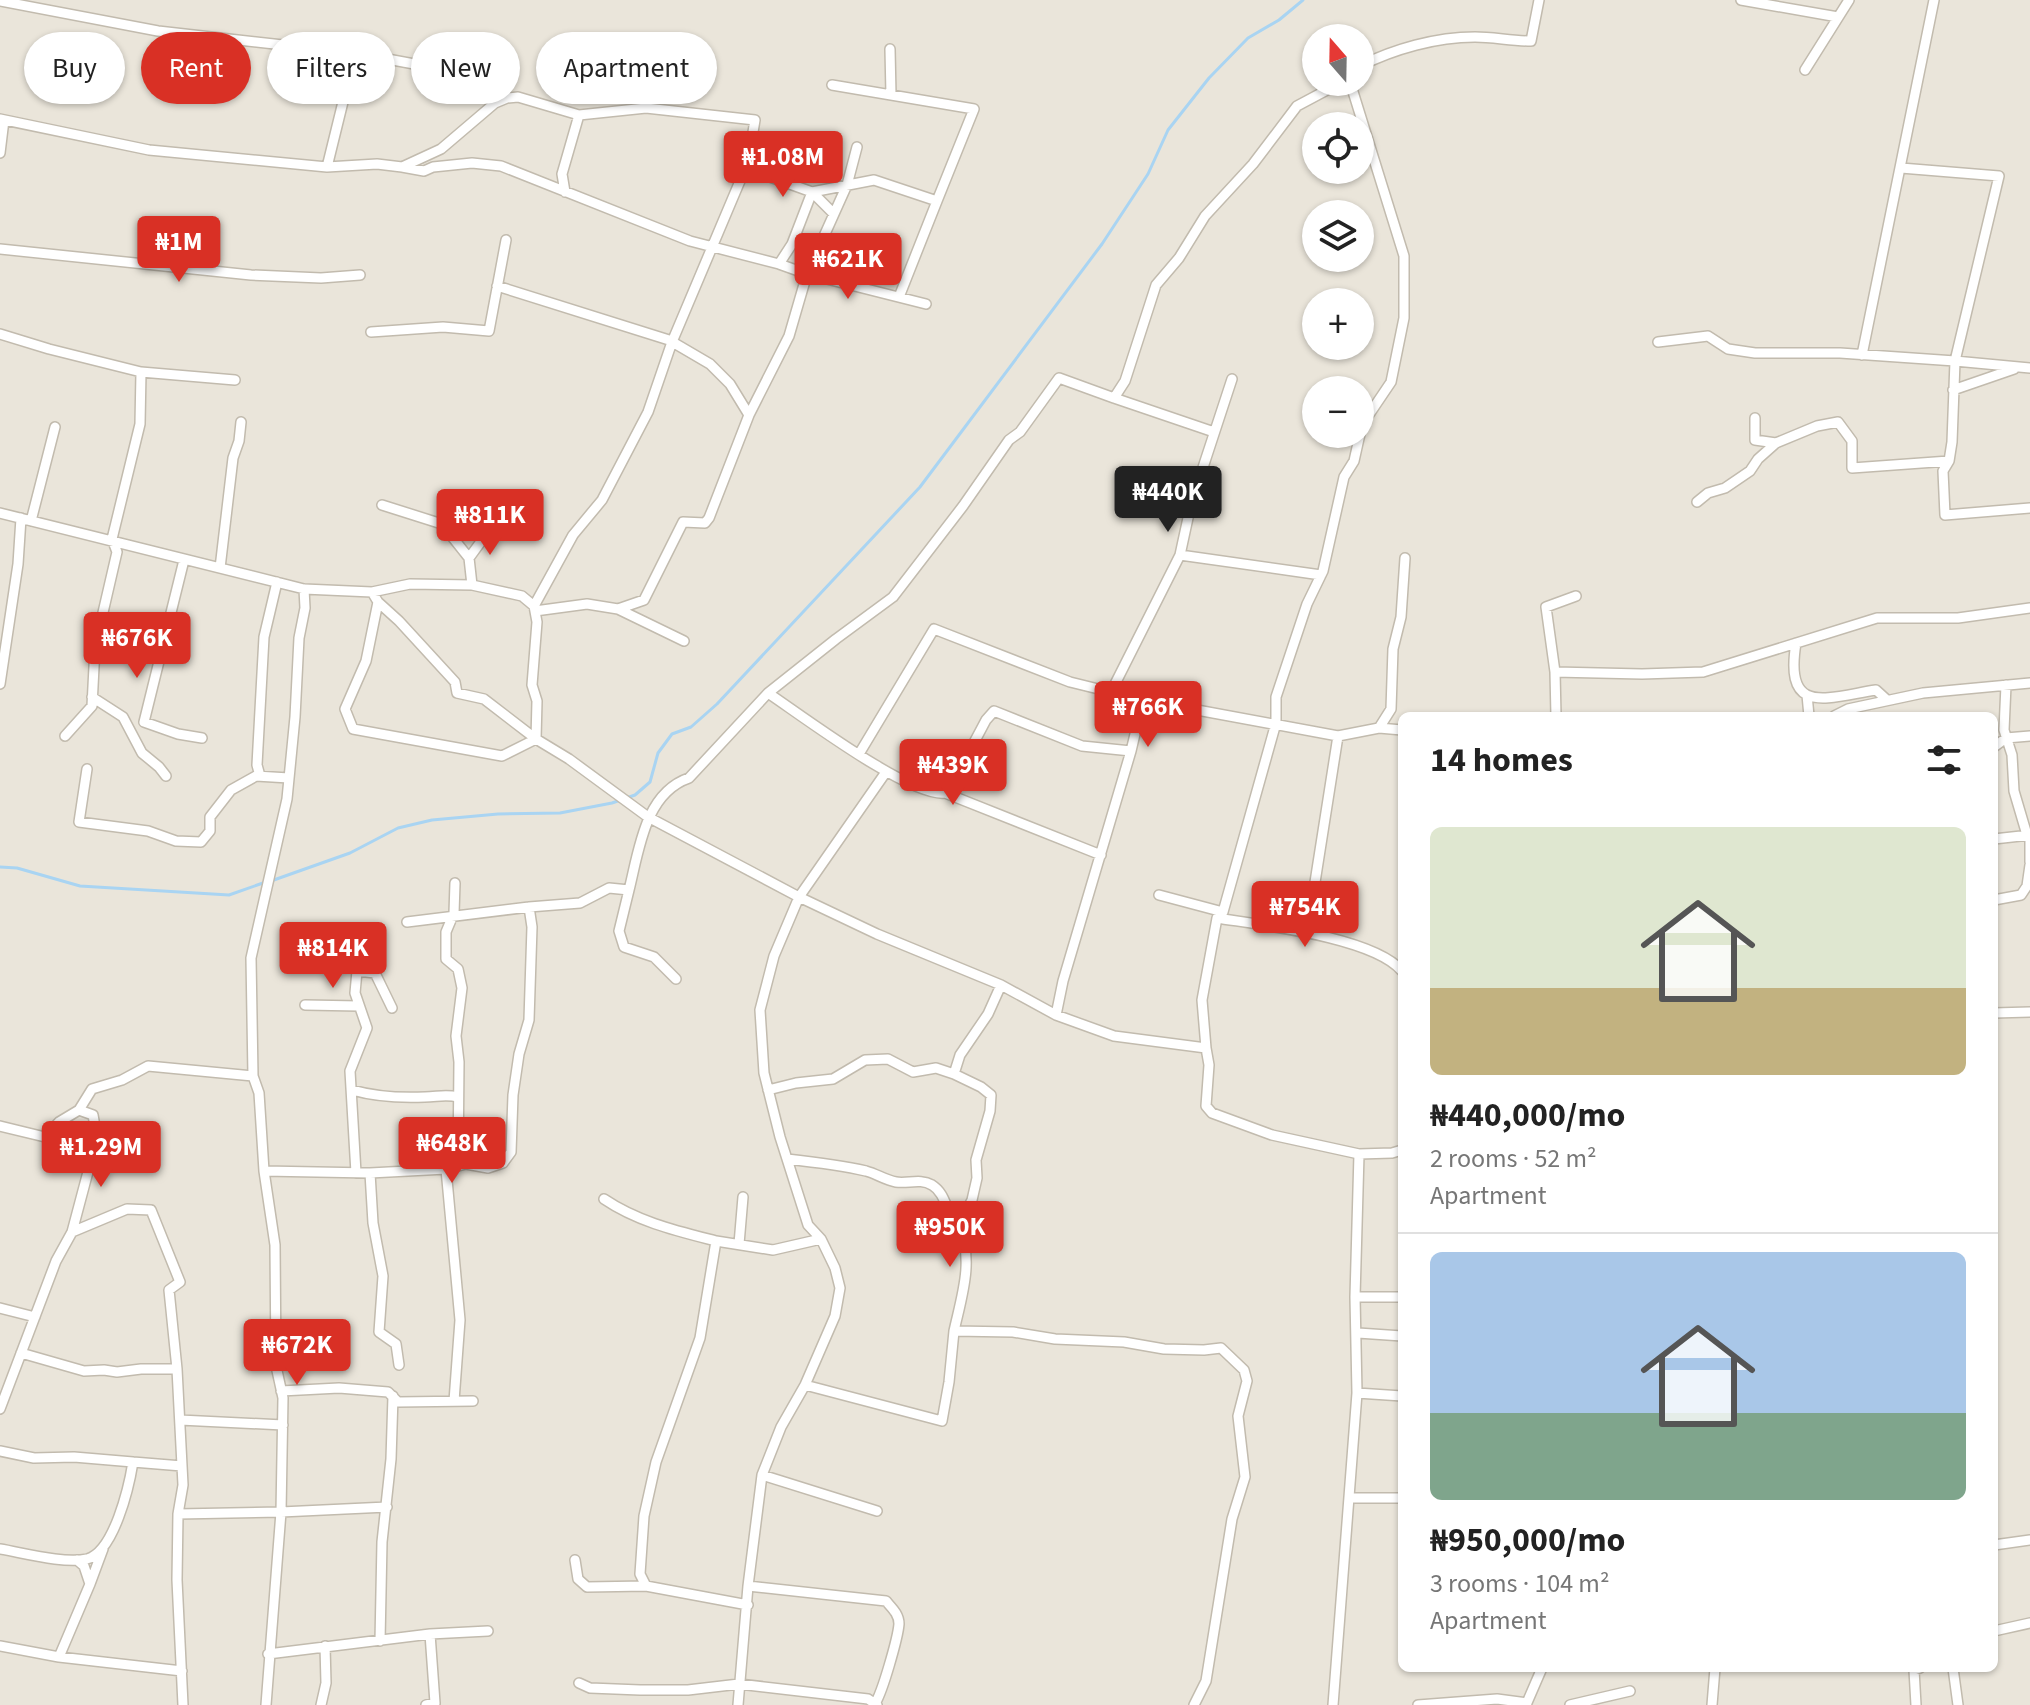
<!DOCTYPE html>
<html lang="en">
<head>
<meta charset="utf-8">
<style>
	body { margin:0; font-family:"Source Sans 3",sans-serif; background:#f2f2f2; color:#222; height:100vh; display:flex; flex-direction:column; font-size:30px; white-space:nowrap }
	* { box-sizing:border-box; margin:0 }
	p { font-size:26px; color:#767676 }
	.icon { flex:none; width:44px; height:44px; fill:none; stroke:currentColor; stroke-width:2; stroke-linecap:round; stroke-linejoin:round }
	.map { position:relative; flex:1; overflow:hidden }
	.sheet { position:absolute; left:1398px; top:712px; width:600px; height:960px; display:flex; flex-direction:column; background:#fff; border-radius:12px; box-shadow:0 2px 6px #0004 }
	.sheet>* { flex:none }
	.guide { position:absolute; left:24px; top:32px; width:760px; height:72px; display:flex; gap:16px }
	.needle { width:52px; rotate:340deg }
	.fabs { position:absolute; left:1302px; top:24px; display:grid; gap:16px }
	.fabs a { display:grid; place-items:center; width:72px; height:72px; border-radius:50%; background:#fff; box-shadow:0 2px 6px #0004; font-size:40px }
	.price { position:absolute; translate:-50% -68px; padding:0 18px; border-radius:8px; background:#d93025; color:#fff; font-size:26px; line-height:52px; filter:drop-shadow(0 2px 4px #0008) }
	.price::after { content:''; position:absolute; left:50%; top:48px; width:24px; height:18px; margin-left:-12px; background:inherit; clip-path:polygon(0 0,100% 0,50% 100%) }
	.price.current { background:#222; color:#fff }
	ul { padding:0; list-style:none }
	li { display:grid; align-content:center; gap:16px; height:424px; padding:0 32px }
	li+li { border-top:2px solid #e0e0e0 }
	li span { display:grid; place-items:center; height:248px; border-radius:12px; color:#555 }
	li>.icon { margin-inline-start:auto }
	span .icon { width:144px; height:144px; fill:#fffc; stroke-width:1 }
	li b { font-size:34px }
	h2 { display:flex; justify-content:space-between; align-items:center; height:96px; padding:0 32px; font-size:34px }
	.chip { padding:0 28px; border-radius:36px; background:#fff; box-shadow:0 2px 6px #0004; font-size:28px; line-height:72px }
	.chip.current { background:#d93025; color:#fff }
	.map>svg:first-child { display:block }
</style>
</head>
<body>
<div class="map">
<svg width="2030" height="1705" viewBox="0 0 2030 1705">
	<rect width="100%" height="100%" fill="#f6f3ec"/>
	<path fill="#eae5da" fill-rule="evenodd" d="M 0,0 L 2030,0 L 2030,1705 L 0,1705 ZM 1316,38 L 1360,38 L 1360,82 L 1316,82 ZM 1316,126 L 1360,126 L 1360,170 L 1316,170 ZM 1316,214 L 1360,214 L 1360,258 L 1316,258 ZM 1316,302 L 1360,302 L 1360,346 L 1316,346 ZM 1316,390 L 1360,390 L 1360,434 L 1316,434 ZM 1402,716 L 1994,716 L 1994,1668 L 1402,1668 Z"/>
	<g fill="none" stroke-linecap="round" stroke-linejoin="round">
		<path stroke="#a9d4f2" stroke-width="3" d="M 0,867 L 17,868 L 80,886 L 229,895 L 263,883
			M 271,881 L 350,853 L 398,828 L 432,820 L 498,814 L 560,813 L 612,803 L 635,795 L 650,782 L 658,753 L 672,734 L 691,727 L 717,704 L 920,487 L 1102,244 L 1148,174 L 1168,130 L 1209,78 L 1248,38 L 1279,20 L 1303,0"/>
		<defs>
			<path id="minor" d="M 1741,0 L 1838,17
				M 0,1 L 158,31 L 355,53 L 425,66
				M 890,49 L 891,95
				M 1360,66 C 1394,49 1436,37 1475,37 C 1493,37 1512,41 1531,41 L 1539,0
				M 1805,70 L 1849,0
				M 1350,82 L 1404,256 L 1404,318 L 1391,382 L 1362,425 L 1360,433
				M 0,119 L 149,150 L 327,167 L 377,164 L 402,167 L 441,149 L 495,103 L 507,98 L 518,97 L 579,115 L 646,108 L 755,120 L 748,162 L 672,342 L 648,412 L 602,500 L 573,535 L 534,606
				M 0,153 L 4,120
				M 327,167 L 355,53
				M 402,167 L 424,171 L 433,167 L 472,163 L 501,166 L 690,241 L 779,264 L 792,244 L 812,192 L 874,180 L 937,201 L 974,109 L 832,85
				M 745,168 L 812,192 L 833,213
				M 565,192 L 562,174 L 579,115
				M 0,249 L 251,275 L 321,278 L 360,275
				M 779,264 L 807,274 L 926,304
				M 497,286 L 669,340 L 710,364 L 730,384 L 749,415
				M 899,297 L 937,201
				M 371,332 L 443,327 L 489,331 L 506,240
				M 0,334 L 49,349 L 141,372 L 140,424 L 112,539 L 117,552 L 95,647 L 92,706 L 65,736
				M 1658,342 L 1708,336 L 1728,349 L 1755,353 L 1840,353 L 1955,361 L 1999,176 L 1901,168
				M 1862,355 L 1934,0
				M 2030,368 L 1955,361 L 1952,442 L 1949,461 L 1943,471 L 1945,515 L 2030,508
				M 141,372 L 235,380
				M 1953,390 L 2014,369
				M 1114,398 L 1214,432
				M 1755,418 L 1755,440 L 1776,443 L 1817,426 L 1838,422 L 1852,441 L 1852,468 L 1949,461
				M 1697,502 L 1708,493 L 1725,488 L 1750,471 L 1758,459 L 1776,443
				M 382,505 L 442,524 L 469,558
				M 0,513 L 304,589 L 372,592 L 410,584 L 472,585 L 522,596 L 534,606 L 537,622 L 532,685 L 537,701 L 536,739 L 569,759 L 648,817 L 799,897 L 877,934 L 1001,985 L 1056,1015 L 1114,1036 L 1206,1048 L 1209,1065 L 1206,1106 L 1212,1113 L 1272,1135 L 1359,1154 L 1355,1297 L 1357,1393 L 1333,1705
				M 31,521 L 55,427
				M 1180,555 L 1321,575
				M 184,560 L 144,722 L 178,734 L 202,738
				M 220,568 L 233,458 L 239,441 L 241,422
				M 472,585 L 469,558 L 493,525
				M 372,592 L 378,602 L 399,621 L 455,682 L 457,693 L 484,699 L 536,739 L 502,756 L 353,729 L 345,709 L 366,661 L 378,602
				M 618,609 L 684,641
				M 535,611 L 587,604 L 618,609 L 644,600 L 683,522 L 705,523 L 709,518 L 749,415 L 789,336 L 807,274 L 847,185 L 857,147
				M 1796,643 C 1784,716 1825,698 1876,690 L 1887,700
				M 1555,672 L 1546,607 L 1576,596
				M 0,684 L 18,564 L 21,518
				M 2006,685 L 2004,730 L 2012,755 L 2014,791 L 2027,835
				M 1111,692 L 1180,555 L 1191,504 L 1232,379
				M 768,693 C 801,715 911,798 945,793 L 951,786 L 986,720 L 994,711 L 1082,746 L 1131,751
				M 1807,695 L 1809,716
				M 92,697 L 123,717 L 142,753 L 159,767 L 166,776
				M 1556,716 L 1555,672 L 1642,674 L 1703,672 L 1877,618 L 1958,618 L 2030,608
				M 1834,716 L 1848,709 L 1923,693 L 2030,683
				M 1379,728 L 1391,709 L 1393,649 L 1401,617 L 1405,558
				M 1994,747 L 2006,738 L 2030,736
				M 859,754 L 934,629 L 1070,682 L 1143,700
				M 87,769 L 79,822 L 148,831 L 176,841 L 201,842 L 210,831 L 210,817 L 231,790 L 256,776 L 289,778
				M 260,776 L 257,765 L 264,637 L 277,582
				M 945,793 L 1101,855
				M 2030,835 L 2030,862
				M 1994,839 L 2030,835
				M 455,883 L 454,913 L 446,932 L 446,959 L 458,969 L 462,988 L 456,1036 L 459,1062 L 458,1166
				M 629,890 L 619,931 L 624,947 L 654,957 L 676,979
				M 1159,895 L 1223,912
				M 1994,900 L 2021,895 L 2027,886 L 2030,865
				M 1217,918 C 1261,925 1373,937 1402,971
				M 407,922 L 529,907
				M 320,932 C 352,934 362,938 362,972
				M 1307,933 L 1338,736
				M 305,1005 L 359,1006
				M 1994,1013 L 2030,1012
				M 1056,1015 L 1063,981 L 1131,751 L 1143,700 L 1338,736 L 1379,728 L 1402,730
				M 1206,1048 L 1202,1000 L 1217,918 L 1223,912 L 1276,723 L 1276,697 L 1307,604 L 1323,571 L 1344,477 L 1354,461 L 1360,434
				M 954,1074 L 960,1055 L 988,1014 L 1001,985
				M 352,1090 C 373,1096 402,1098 425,1097 C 437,1097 445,1094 458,1097
				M 768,1090 L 796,1083 L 833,1079 L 865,1060 L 888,1059 L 913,1072 L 936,1068 L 954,1074 L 981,1087 L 991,1095 L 990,1111 L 976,1160 L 977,1178 L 972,1200 L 959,1225 C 974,1261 962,1295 954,1331
				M 0,1126 L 45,1137 L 65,1146 L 93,1153
				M 45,1137 L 59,1122 L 79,1110
				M 1359,1154 L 1392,1153 L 1402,1150
				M 787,1159 C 814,1162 840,1165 866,1171 C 877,1174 885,1180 896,1182 C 908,1184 920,1178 932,1185 C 948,1195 945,1215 959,1225
				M 446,1169 L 460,1320 L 454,1401
				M 264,1171 L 370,1173 L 446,1169 L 466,1164 L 488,1168 L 503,1163 L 511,1152 L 513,1095 L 519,1054 L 529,1020 L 532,927 L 529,907 L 580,903 L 609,888 L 629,890 C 639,850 645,793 689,778 L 768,693 L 836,639 L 893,597 L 963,506 L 1009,440 L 1020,432 L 1059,378 L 1114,398 L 1125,381 L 1156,285 L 1179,258 L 1205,216 L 1253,164 L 1297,106 L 1342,82
				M 356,1173 L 350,1071 L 367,1028 L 355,993 L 357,971 L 375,973 L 392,1008
				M 370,1173 L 373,1223 L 383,1276 L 379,1332 L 396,1344 L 399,1365
				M 604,1199 C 638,1222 677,1231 716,1241
				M 72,1232 L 127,1209 L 151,1210 L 180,1282 L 169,1290 L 177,1369 L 183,1485 L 178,1514 L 177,1580 L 183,1705
				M 739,1244 L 743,1197
				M 1355,1297 L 1402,1297
				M 0,1308 L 35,1317
				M 1358,1333 L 1402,1336
				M 21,1353 L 84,1371 L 104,1370 L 117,1372 L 141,1369 L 177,1369
				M 805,1385 L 942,1421 L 949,1382 L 954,1331 L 1013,1332 L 1055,1339 L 1124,1342 L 1164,1349 L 1204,1350 L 1221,1348 L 1244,1370 L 1247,1381 L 1238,1416 L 1245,1477 L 1232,1519 L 1206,1681 L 1194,1705
				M 281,1391 L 339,1388 L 388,1392 L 398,1402 L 473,1401
				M 1357,1393 L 1402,1396
				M 0,1409 L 56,1261 L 72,1232 L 93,1153 L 96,1132 L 93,1115 L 79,1110 L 92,1089 L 122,1080 L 148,1066 L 253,1076
				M 180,1420 L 283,1425
				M 0,1451 L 34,1458 L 74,1457 L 133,1462
				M 762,1475 L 877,1511
				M 1350,1498 L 1402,1498
				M 178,1514 L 281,1512 L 387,1507
				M 1994,1545 L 2030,1540
				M 0,1549 C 24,1553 64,1564 87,1559 C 114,1552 129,1487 133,1462 L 182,1466
				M 575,1560 L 578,1579 L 587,1587 L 646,1586
				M 90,1584 L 103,1549
				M 748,1586 L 886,1601 C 892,1608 899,1614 899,1624 C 898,1637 882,1695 874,1705
				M 748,1605 L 646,1586 L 640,1574 L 644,1516 L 656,1462 L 700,1338 L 716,1241 L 773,1250 L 821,1239
				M 1994,1631 L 2030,1623
				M 380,1641 L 382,1542 L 391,1459 L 393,1396
				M 0,1646 L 59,1657 L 182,1671
				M 268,1654 L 430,1634 L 488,1631
				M 59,1657 L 90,1584 L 84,1566 L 77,1560
				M 1953,1668 L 1958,1705
				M 579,1683 L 590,1688 L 640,1690 L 688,1690 L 739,1684 L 868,1699 L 877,1705
				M 266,1705 L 281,1512 L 283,1398 L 276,1366 L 275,1245 L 264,1171 L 259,1093 L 253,1076 L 251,958 L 287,799 L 295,717 L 299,638 L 305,608 L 304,589
				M 321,1705 L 326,1683 L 325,1646
				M 426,1705 L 435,1703 L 430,1634
				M 738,1705 L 748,1586 L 762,1475 L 781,1427 L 805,1385 L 835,1316 L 840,1288 L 835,1268 L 821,1239 L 808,1225 L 780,1137 L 764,1073 L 760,1010 L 774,956 L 799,897 L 886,772
				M 1418,1705 L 1497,1699 L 1527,1703
				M 1526,1705 L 1542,1668
				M 1570,1705 L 1630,1691
				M 1712,1705 L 1715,1668
				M 1916,1705 L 1914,1670 L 1920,1668"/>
		</defs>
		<use href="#minor" stroke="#c2bbae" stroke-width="12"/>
		<use href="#minor" stroke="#fff" stroke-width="9"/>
	</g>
</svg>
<div class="fabs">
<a><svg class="needle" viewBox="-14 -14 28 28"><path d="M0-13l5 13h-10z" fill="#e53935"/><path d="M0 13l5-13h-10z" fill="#767676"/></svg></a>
<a><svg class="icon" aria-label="locate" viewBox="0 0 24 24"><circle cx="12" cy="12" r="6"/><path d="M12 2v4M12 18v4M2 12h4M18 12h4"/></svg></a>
<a><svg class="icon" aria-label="layers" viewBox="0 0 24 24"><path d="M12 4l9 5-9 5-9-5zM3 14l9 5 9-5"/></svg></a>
<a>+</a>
<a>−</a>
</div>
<b class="price" style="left:783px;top:199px">₦1.08M</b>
<b class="price" style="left:179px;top:284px">₦1M</b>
<b class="price" style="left:848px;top:301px">₦621K</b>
<b class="price current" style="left:1168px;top:534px">₦440K</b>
<b class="price" style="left:490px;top:557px">₦811K</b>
<b class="price" style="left:137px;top:680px">₦676K</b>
<b class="price" style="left:1148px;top:749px">₦766K</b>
<b class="price" style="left:953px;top:807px">₦439K</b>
<b class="price" style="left:1305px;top:949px">₦754K</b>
<b class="price" style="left:333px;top:990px">₦814K</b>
<b class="price" style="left:452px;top:1185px">₦648K</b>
<b class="price" style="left:101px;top:1189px">₦1.29M</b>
<b class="price" style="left:950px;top:1269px">₦950K</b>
<b class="price" style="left:297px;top:1387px">₦672K</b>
<div class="guide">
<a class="chip">Buy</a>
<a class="chip current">Rent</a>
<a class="chip">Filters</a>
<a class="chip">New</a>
<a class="chip">Apartment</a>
</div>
<section class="sheet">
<h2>14 homes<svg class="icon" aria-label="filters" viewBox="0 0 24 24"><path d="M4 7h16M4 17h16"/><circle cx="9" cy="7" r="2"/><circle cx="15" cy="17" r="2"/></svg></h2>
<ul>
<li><span style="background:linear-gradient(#dfe7d0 65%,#c2b280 0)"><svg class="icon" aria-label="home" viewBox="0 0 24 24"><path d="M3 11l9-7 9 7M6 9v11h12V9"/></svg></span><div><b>₦440,000/mo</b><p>2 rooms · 52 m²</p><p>Apartment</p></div></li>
<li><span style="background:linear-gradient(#a9c7e8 65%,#7fa58c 0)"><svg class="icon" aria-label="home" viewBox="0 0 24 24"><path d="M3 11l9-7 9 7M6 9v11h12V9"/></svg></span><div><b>₦950,000/mo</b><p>3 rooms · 104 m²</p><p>Apartment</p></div></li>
</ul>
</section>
</div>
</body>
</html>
